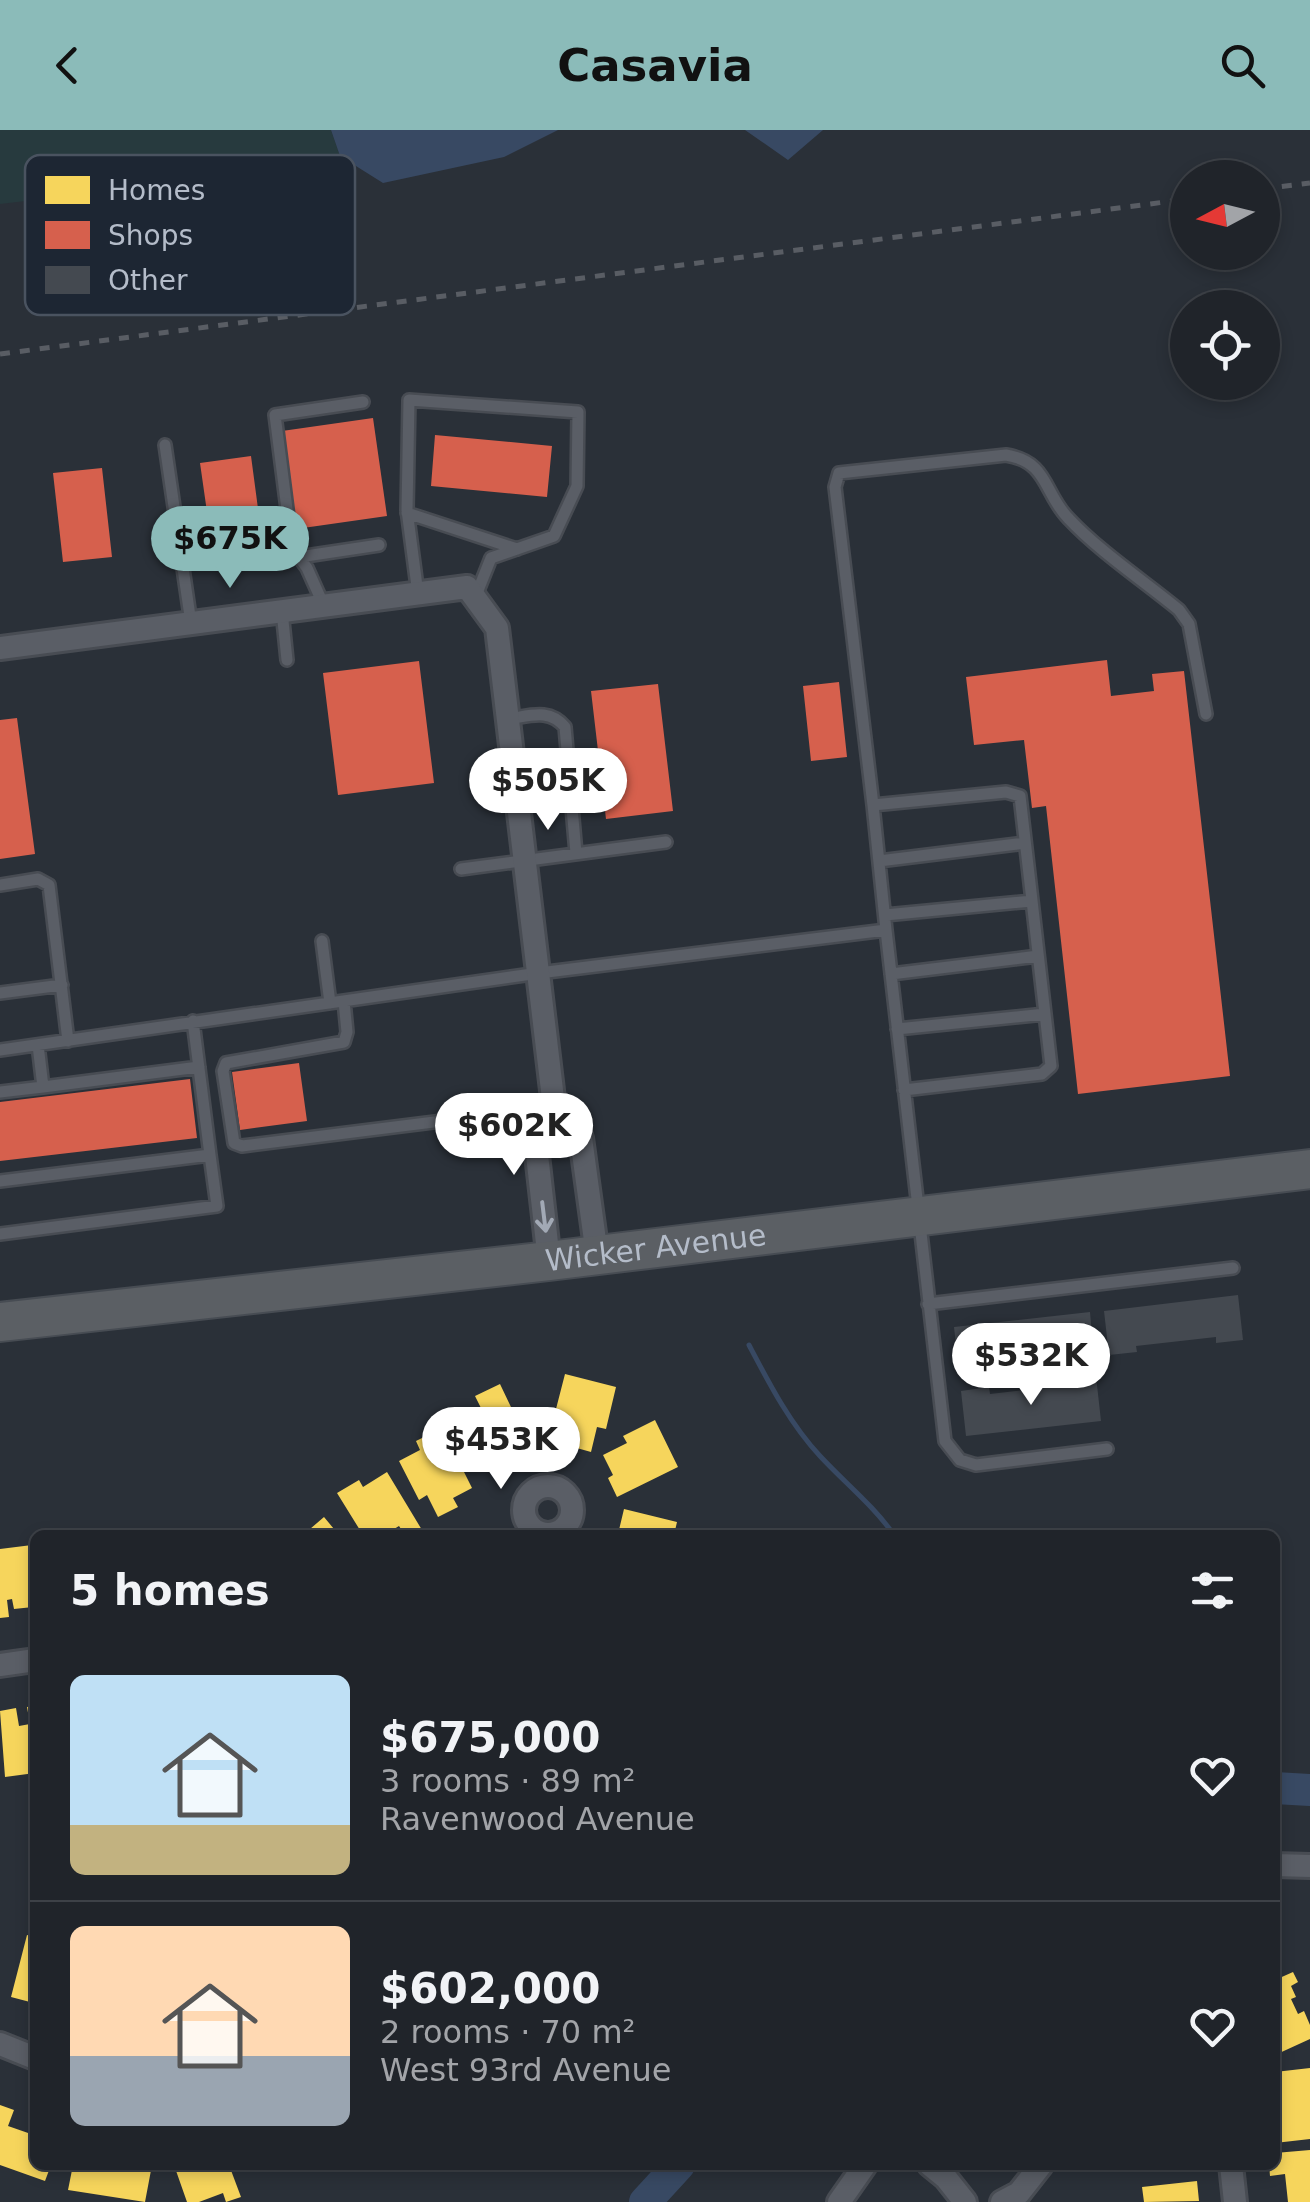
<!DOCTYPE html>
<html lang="en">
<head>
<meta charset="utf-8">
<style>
	body { margin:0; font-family:"DejaVu Sans",sans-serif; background:#2d3036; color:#f1f3f6; height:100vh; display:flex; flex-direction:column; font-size:38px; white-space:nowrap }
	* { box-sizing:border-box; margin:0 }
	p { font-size:32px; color:#a2a4a8 }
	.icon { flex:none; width:55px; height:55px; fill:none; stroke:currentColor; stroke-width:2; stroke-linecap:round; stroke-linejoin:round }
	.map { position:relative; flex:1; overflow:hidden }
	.side { position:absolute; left:30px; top:1400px; width:1250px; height:640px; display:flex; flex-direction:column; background:#20242a; border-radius:15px; box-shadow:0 5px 15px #0003,0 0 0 2px #3d4147 }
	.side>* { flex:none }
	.needle { width:65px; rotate:263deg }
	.tools { position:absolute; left:1170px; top:30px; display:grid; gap:20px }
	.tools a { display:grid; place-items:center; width:110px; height:110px; border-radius:50%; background:#20242a; box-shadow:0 5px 15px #0003,0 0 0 2px #3d4147; font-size:50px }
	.price { position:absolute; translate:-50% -85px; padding:0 22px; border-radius:35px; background:#fff; color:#222; font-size:32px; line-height:65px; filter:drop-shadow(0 2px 5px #0008) }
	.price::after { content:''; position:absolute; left:50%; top:60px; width:30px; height:22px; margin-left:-15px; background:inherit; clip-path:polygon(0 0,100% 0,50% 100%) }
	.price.active { background:#8bbbb9; color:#111 }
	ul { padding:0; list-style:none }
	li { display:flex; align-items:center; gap:30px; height:250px; padding:0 40px }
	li+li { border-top:2px solid #3d4147 }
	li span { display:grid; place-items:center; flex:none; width:280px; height:200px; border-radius:15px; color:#555 }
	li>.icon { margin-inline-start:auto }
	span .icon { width:120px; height:120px; fill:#fffc; stroke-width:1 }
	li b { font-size:42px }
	h2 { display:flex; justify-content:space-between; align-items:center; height:120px; padding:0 40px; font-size:42px }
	header { display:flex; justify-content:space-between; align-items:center; height:130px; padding:0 40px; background:#8bbbb9; color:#111; font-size:45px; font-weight:800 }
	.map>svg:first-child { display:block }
</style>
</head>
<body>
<header><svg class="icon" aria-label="back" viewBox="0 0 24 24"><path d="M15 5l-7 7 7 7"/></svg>Casavia<svg class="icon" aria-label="search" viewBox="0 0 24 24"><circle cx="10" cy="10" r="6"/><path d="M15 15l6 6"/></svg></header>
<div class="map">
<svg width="1310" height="2072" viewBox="0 0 1310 2072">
	<rect width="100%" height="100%" fill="#2a3038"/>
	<path fill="#273a3e" d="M 0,0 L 331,0 L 340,26 L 351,33 L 0,74 Z"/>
	<path fill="#384963" d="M 331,0 L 558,0 L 504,27 L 383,53 L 340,26 Z
		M 745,0 L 823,0 L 788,30 Z"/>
	<path fill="#f6d55c" d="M 565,1244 L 616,1257 L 606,1299 L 597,1297 L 591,1322 L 548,1310 Z
		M 500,1254 L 529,1315 L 512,1323 L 505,1307 L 494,1312 L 503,1331 L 484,1340 L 459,1289 L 481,1278 L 475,1266 Z
		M 655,1290 L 678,1337 L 617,1367 L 608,1348 L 613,1345 L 603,1325 L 627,1313 L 623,1306 Z
		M 442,1298 L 472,1358 L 453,1368 L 458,1377 L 438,1387 L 427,1365 L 419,1370 L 399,1331 L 420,1320 L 416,1311 Z
		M 387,1342 L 422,1400 L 414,1405 L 405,1405 L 399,1396 L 389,1402 L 391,1405 L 363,1405 L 337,1363 L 359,1350 L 363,1357 Z
		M 624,1379 L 677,1392 L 674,1405 L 612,1405 L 613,1399 L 619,1400 Z
		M 324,1387 L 339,1405 L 303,1405 Z
		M 32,1415 L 35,1449 L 29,1450 L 33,1477 L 14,1479 L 12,1469 L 7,1470 L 9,1487 L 0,1488 L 0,1419 Z
		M 35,1576 L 35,1643 L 5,1647 L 0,1581 L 16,1578 L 19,1596 L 30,1594 L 27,1577 Z
		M 27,1805 L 35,1807 L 35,1858 L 30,1872 L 11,1867 Z
		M 1293,1842 L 1298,1852 L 1291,1856 L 1296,1867 L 1291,1869 L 1298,1884 L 1304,1881 L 1310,1895 L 1310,1909 L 1275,1925 L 1275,1850 Z
		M 1310,1938 L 1310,2009 L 1275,2013 L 1275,1991 L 1279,1991 L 1275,1942 Z
		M 0,1975 L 14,1980 L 8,1996 L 31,2004 L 35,1995 L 35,2035 L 51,2035 L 45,2051 L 0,2035 Z
		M 1310,2020 L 1310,2072 L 1288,2072 L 1285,2044 L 1270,2046 L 1269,2035 L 1275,2035 L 1275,2023 Z
		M 73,2035 L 152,2035 L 145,2072 L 68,2060 Z
		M 174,2035 L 229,2035 L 241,2067 L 226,2072 L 223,2063 L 199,2072 L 187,2072 Z
		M 1197,2051 L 1199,2071 L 1144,2072 L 1142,2057 Z"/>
	<path fill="#d6604d" d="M 373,288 L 387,386 L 296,399 L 282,301 Z
		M 435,305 L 552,316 L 547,367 L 431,356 Z
		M 251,326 L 265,431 L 215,438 L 200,333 Z
		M 102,338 L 112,427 L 63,432 L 53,343 Z
		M 1107,530 L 1111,566 L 1154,561 L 1152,544 L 1184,541 L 1230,946 L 1078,964 L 1046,676 L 1032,678 L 1024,610 L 974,615 L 966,547 Z
		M 419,531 L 434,653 L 338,665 L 323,543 Z
		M 839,552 L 847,627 L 811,631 L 803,556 Z
		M 658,554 L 673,681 L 606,689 L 591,561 Z
		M 17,588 L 35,724 L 0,729 L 0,590 Z
		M 299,933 L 307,991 L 240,1000 L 232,942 Z
		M 190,949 L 197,1008 L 0,1031 L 0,972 Z"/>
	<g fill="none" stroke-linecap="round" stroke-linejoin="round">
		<path stroke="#384963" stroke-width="5" d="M 749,1215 C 769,1253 790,1294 820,1326 C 845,1353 873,1375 894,1405"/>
		<path stroke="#384963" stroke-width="32" d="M 1275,1658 L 1310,1660
			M 645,2072 L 679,2035"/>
	</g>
	<path fill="#444950" d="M 1238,1165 L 1243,1210 L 1216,1213 L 1216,1207 L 1136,1216 L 1137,1222 L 1109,1225 L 1104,1181 Z
		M 1090,1182 L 1094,1227 L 1068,1230 L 1067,1223 L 987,1232 L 988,1239 L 959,1242 L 954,1197 Z
		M 1096,1246 L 1101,1291 L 966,1306 L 961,1261 L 989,1257 L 990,1264 L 1070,1255 L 1069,1249 Z"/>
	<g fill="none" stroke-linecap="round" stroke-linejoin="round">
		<defs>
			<path id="service" d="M 165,315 L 191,493
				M 407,383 L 517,419
				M 299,427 L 379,415
				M 418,464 L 407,380 L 409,270 L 578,282 L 577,356 L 554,406 L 491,428 L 475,468
				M 324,476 L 307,438 L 292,418 L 275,285 L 363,272
				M 282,481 L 287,530
				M 508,589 C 530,586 549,578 565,597 L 576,723
				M 873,675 L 835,357 L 839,343 L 1006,325 C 1049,332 1043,363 1069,389 C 1099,421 1145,452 1179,480 L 1189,494 L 1206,584
				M 879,731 L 1025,713
				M 461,739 L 666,712
				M 0,755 L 38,749 L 49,755 L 68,911
				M 885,785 L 1032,771
				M 886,800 L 873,675 L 1006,662 L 1020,666 L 1051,936 L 1042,944 L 904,960
				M 322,811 L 330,873
				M 891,844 L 1038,826
				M 0,863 L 62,855
				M 344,871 L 347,902 L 344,912 L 226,933 L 223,941 L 234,1013 L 242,1016 L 554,977
				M 897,899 L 1045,884
				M 38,915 L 43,957 L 199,937
				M 0,920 L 539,843 L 886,800 L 945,1311 L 960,1330 L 976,1335 L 1107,1319
				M 0,962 L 43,957
				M 0,1051 L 210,1025 L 193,891
				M 0,1104 L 217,1076 L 210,1025
				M 928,1174 L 1233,1138"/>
			<path id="minor" d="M 0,518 L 467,457 L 497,498 L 554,977 L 536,1016 L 549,1131
				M 554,977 L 581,1008 L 597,1125
				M524 1380a24 24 0 1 1 48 0a24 24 0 1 1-48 0Z
				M 0,1535 L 35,1530
				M 1275,1735 L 1310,1736
				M 0,1914 L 35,1928
				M 930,2035 L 946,2048 L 965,2072
				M 1231,2035 L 1235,2072
				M 839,2072 L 865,2035
				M 1002,2072 L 1019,2063 L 1041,2035"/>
			<g id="trunk">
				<path id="s1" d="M 0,1192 L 549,1131 L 1310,1039"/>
			</g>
		</defs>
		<use href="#service" stroke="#484c53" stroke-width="16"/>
		<use href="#minor" stroke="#484c53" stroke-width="28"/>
		<use href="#trunk" stroke="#474c53" stroke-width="42"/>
		<use href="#service" stroke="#5a5e66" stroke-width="11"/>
		<use href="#minor" stroke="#5a5e66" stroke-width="22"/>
		<use href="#trunk" stroke="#5b5f64" stroke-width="38"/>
		<path stroke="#595d64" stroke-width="5" stroke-dasharray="10 10" stroke-linecap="butt" d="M 1262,59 L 1310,53
			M 0,224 L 1188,69"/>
	</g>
	<defs><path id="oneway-shaft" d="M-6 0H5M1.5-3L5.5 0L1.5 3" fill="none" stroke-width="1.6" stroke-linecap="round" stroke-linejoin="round" transform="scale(2.5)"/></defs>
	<use stroke="#a2a9b5" href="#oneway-shaft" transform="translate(544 1087) rotate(83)"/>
	<g text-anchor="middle" stroke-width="10" stroke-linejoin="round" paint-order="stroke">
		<g font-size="30" fill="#b4bcc9" stroke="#1d2633">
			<text dy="10" stroke="none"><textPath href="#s1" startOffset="660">Wicker Avenue</textPath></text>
		</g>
	</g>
	<rect x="25" y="25" width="330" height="160" rx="15" fill="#1d2633" stroke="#4a5360" stroke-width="2.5"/>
	<rect x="45" y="46" width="45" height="28" fill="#f6d55c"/>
	<rect x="45" y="91" width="45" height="28" fill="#d6604d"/>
	<rect x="45" y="136" width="45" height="28" fill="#444950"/>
	<g font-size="28" fill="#b4bcc9">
		<text x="108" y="70">Homes</text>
		<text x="108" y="115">Shops</text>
		<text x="108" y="160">Other</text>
	</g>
</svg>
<div class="tools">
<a><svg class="needle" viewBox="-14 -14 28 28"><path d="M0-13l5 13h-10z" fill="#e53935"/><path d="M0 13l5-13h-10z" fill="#a2a4a8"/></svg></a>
<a><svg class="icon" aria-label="locate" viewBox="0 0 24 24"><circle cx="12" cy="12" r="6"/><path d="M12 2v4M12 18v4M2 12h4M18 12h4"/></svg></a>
</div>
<b class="price active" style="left:230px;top:461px">$675K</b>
<b class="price" style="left:548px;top:703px">$505K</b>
<b class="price" style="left:514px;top:1048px">$602K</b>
<b class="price" style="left:1031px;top:1278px">$532K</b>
<b class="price" style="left:501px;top:1362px">$453K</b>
<section class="side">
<h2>5 homes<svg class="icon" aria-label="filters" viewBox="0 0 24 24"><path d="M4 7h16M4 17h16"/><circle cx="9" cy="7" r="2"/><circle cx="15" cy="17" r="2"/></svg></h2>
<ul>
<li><span style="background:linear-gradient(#bfe0f5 75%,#c2b280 0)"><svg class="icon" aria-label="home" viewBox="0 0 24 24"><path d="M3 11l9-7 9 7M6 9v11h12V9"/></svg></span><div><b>$675,000</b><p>3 rooms · 89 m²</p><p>Ravenwood Avenue</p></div><svg class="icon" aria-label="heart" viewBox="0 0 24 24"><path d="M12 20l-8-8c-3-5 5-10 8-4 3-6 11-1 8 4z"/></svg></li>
<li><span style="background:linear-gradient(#ffd9b3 65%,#9aa5b1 0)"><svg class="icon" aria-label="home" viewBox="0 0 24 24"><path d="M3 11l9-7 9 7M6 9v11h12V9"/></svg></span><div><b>$602,000</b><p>2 rooms · 70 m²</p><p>West 93rd Avenue</p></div><svg class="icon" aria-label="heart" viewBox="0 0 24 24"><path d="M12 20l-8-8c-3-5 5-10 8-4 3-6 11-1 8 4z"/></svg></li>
</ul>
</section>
</div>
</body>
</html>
